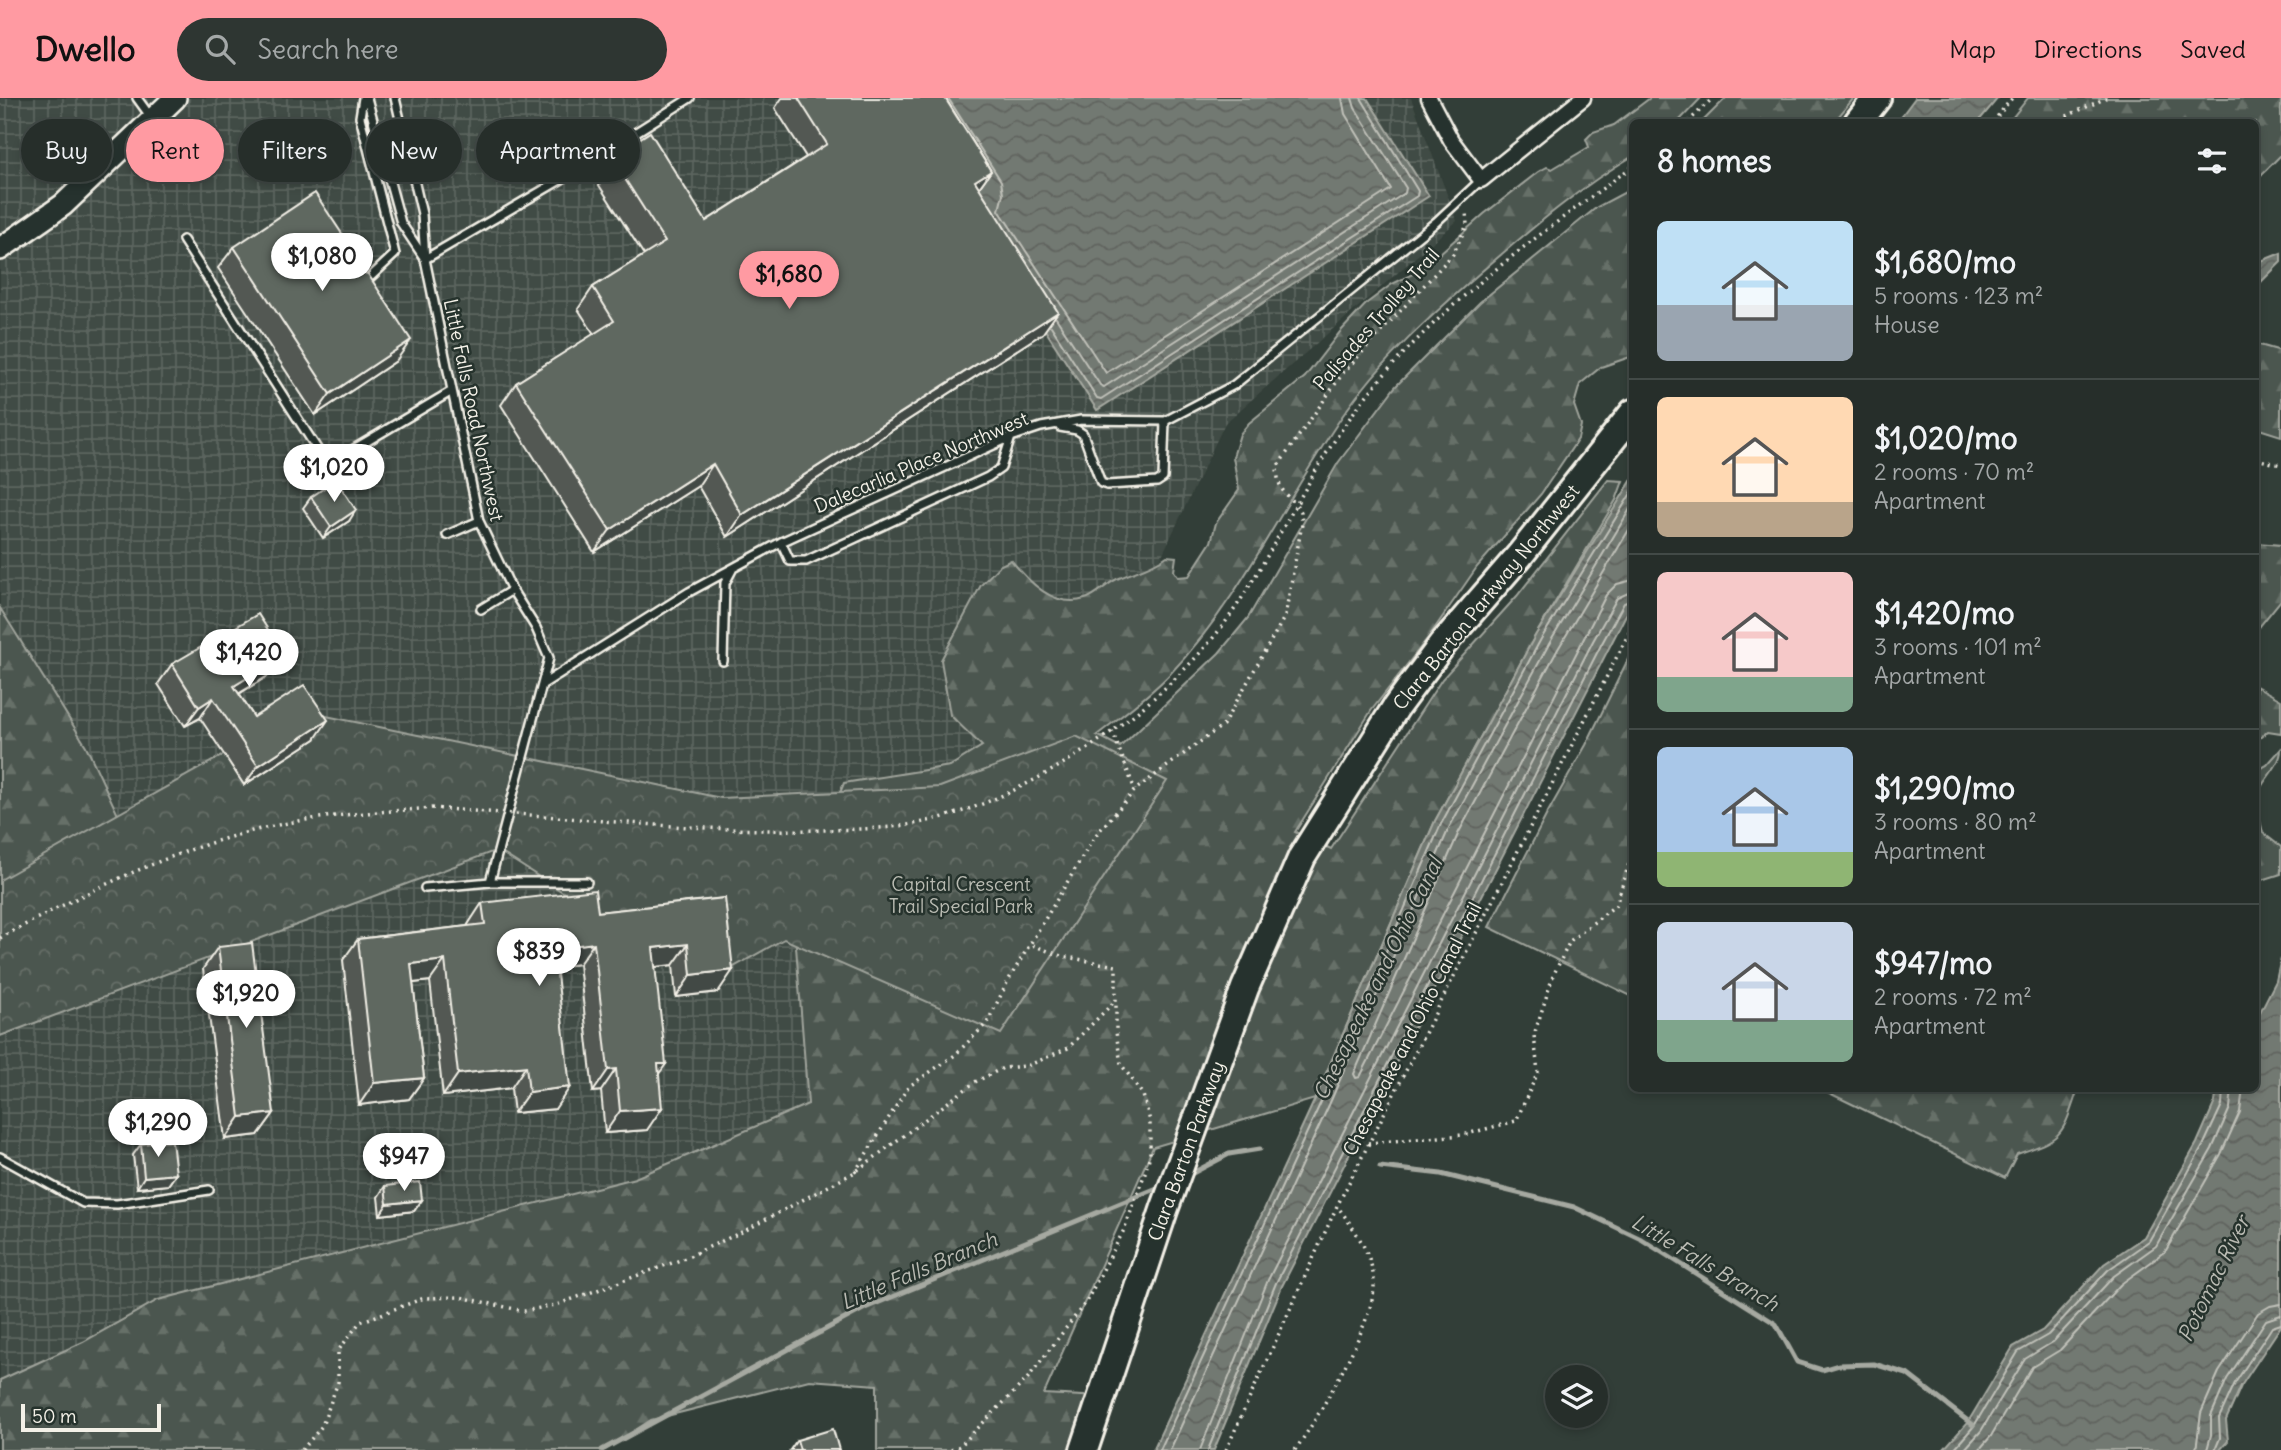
<!DOCTYPE html>
<html lang="en">
<head>
<meta charset="utf-8">
<style>
	body { margin:0; font-family:Delius,sans-serif; background:#2e3632; color:#f1f3f6; height:100vh; display:flex; flex-direction:column; font-size:26px; white-space:nowrap }
	* { box-sizing:border-box; margin:0 }
	p { font-size:23px; color:#a4a8a8 }
	.icon { flex:none; width:38px; height:38px; fill:none; stroke:currentColor; stroke-width:2; stroke-linecap:round; stroke-linejoin:round }
	.map { position:relative; flex:1; overflow:hidden }
	.side { position:absolute; left:1629px; top:21px; width:630px; height:973px; display:flex; flex-direction:column; background:#262e2a; border-radius:10px; box-shadow:0 4px 10px #0003,0 0 0 2px #424a47 }
	.side>* { flex:none }
	.hud { position:absolute; left:21px; top:21px; width:665px; height:63px; display:flex; gap:14px }
	.controls { position:absolute; left:1545px; top:1267px; display:grid; gap:14px }
	.controls a { display:grid; place-items:center; width:63px; height:63px; border-radius:50%; background:#262e2a; box-shadow:0 4px 10px #0003,0 0 0 2px #424a47; font-size:35px }
	.scale { position:absolute; left:21px; bottom:18px; width:140px; box-sizing:border-box; padding-left:7px; border:4px solid #f4f1e8; border-top:0; font-size:19px; line-height:24px; white-space:nowrap; color:#f4f1e8; -webkit-text-stroke:5px #26332d; paint-order:stroke }
	.price { position:absolute; translate:-50% -60px; padding:0 16px; border-radius:24px; background:#fff; color:#222; font-size:23px; line-height:46px; filter:drop-shadow(0 2px 4px #0008) }
	.price::after { content:''; position:absolute; left:50%; top:42px; width:21px; height:16px; margin-left:-10px; background:inherit; clip-path:polygon(0 0,100% 0,50% 100%) }
	.price.active { background:#ff9aa2; color:#111 }
	ul { padding:0; list-style:none }
	li { display:flex; align-items:center; gap:21px; height:175px; padding:0 28px }
	li+li { border-top:2px solid #424a47 }
	li span { display:grid; place-items:center; flex:none; width:196px; height:140px; border-radius:10px; color:#555 }
	li>.icon { margin-inline-start:auto }
	span .icon { width:84px; height:84px; fill:#fffc; stroke-width:1 }
	li b { font-size:30px }
	h2 { display:flex; justify-content:space-between; align-items:center; height:84px; padding:0 28px; font-size:30px }
	.tag { padding:0 24px; border-radius:32px; background:#262e2a; box-shadow:0 4px 10px #0003,0 0 0 2px #424a47; font-size:24px; line-height:63px }
	.tag.active { background:#ff9aa2; color:#111 }
	header { display:flex; align-items:center; gap:42px; box-sizing:border-box; height:98px; padding:0 35px; background:#ff9aa2; color:#111 }
	header strong { font-size:33px }
	nav { display:flex; gap:38px; margin-inline-start:auto; font-size:24px }
	.search { width:490px; height:63px; background:#2e3632; display:flex; align-items:center; gap:18px; box-sizing:border-box; padding:0 24px; border-radius:38px; color:#a4a8a8; font-size:26px }
	.map>svg:first-child { display:block }
</style>
</head>
<body>
<header>
<strong>Dwello</strong>
<div class="search"><svg class="icon" aria-label="search" viewBox="0 0 24 24"><circle cx="10" cy="10" r="6"/><path d="M15 15l6 6"/></svg>Search here</div>
<nav><a>Map</a><a>Directions</a><a>Saved</a></nav>
</header>
<div class="map">
<svg width="2281" height="1352" viewBox="0 0 2281 1352">
	<defs>
		<pattern id="industrial-grid" width="8" height="8" patternUnits="userSpaceOnUse" patternTransform="scale(1.75)"><rect width="8" height="8" fill="#404b44"/><path d="M0 4h8M4 0v8" fill="none" stroke="#5c655f"/></pattern>
		<pattern id="forest-firs" width="22" height="20" patternUnits="userSpaceOnUse" patternTransform="scale(1.75)"><rect width="22" height="20" fill="#4c564f"/><path d="M5 1l3.5 6h-7zM16 11l3.5 6h-7z" fill="#666f68"/></pattern>
		<pattern id="park-crowns" width="20" height="18" patternUnits="userSpaceOnUse" patternTransform="scale(1.75)"><rect width="20" height="18" fill="#4c564f"/><path d="M2 6a3 3 0 1 1 6 0M12 15a3 3 0 1 1 6 0" fill="none" stroke="#666f68"/></pattern>
		<pattern id="water-waves" width="16" height="10" patternUnits="userSpaceOnUse" patternTransform="scale(1.75)"><rect width="16" height="10" fill="#727972"/><path d="M0 5q4-4 8 0t8 0" fill="none" stroke="#60635e"/></pattern>
	</defs>
	<rect width="100%" height="100%" fill="#323e38"/>
	<filter id="ink" filterUnits="userSpaceOnUse"><feTurbulence type="fractalNoise" baseFrequency=".0143" numOctaves="2"/><feDisplacementMap in="SourceGraphic" scale="14" xChannelSelector="R" yChannelSelector="G"/><feConvolveMatrix kernelMatrix="1 2 1 2 8 2 1 2 1" color-interpolation-filters="sRGB"/></filter>
	<g filter="url(#ink)">
		<path fill="url(#industrial-grid)" d="M 0,0 L 1411,0 L 1457,123 L 1225,325 L 1076,638 L 940,689 L 721,700 L 302,613 L 0,782 Z
			M 497,752 L 705,885 L 784,841 L 887,886 L 819,1240 L 602,1352 L 0,1352 L 0,938 Z"/>
		<path fill="url(#forest-firs)" stroke="#a0a49c" stroke-width="2" d="M 1650,0 L 1701,0 L 1678,24 L 1633,24 L 1633,58 C 1578,90 1530,132 1482,173 C 1432,217 1381,262 1343,317 C 1284,403 1242,500 1170,576 C 1148,599 1121,618 1097,637 L 1120,649 L 1219,555 L 1248,520 L 1338,365 L 1395,289 L 1480,204 L 1597,109 L 1633,90 L 1633,258 L 1601,269 L 1580,286 L 1574,307 L 1581,327 L 1578,341 L 1541,396 L 1477,469 L 1430,537 L 1371,613 L 1295,734 L 1331,751 L 1442,581 L 1517,498 L 1608,382 L 1623,383 L 1616,402 L 1535,538 L 1435,723 L 1315,1001 L 1153,1049 L 1044,1296 L 1102,1299 L 1084,1352 L 877,1352 L 877,1287 L 809,1282 L 651,1322 L 605,1352 L 0,1352 L 0,1282 L 83,1244 L 158,1202 L 635,1080 L 808,1006 L 793,809 L 844,685 L 950,668 L 982,648 L 950,617 L 941,562 L 981,487 L 999,468 L 1011,462 C 1028,483 1054,511 1085,501 C 1096,498 1106,486 1117,481 C 1135,473 1151,470 1167,458 L 1176,459 L 1174,473 L 1178,479 L 1189,478 L 1211,444 L 1216,425 L 1239,392 L 1233,359 L 1240,336 L 1249,325 L 1305,279 L 1340,234 L 1367,205 L 1392,186 L 1421,172 L 1484,116 L 1538,74 L 1547,69 L 1552,71 L 1589,49 L 1586,41 L 1593,34 L 1614,27 Z
			M 1726,0 L 1854,0 L 1834,24 L 1702,24 Z
			M 2028,0 L 2281,0 L 2281,57 L 2256,82 L 2256,24 L 2009,24 Z
			M 2256,246 L 2281,253 L 2281,338 L 2256,330 Z
			M 2256,445 L 2281,447 L 2281,502 L 2256,533 Z
			M 0,510 L 86,648 L 125,732 L 0,877 Z
			M 1633,551 L 1633,899 L 1489,829 L 1548,714 L 1586,647 Z
			M 2256,588 L 2281,602 L 2281,635 L 2268,633 L 2256,643 Z
			M 2281,651 C 2281,669 2262,681 2256,699 L 2256,673 L 2267,667 Z
			M 2256,706 L 2263,735 L 2281,749 L 2281,776 L 2256,784 Z
			M 1821,991 L 2078,990 L 2078,991 C 2062,1037 2065,1040 2017,1056 L 2005,1080 Z"/>
		<path fill="url(#park-crowns)" stroke="#a0a49c" stroke-width="2" d="M 302,613 L 721,700 L 940,689 L 1076,638 L 1167,683 L 1001,936 L 784,841 L 705,885 L 497,752 L 0,938 L 0,782 Z"/>
		<path fill="url(#water-waves)" stroke="#a6a9a1" stroke-width="2" d="M 917,0 L 1367,0 L 1429,98 L 1097,312 L 963,105 Z
			M 1915,0 L 1998,0 L 1978,24 L 1897,24 Z
			M 2281,155 L 2281,164 L 2256,189 L 2256,165 Z
			M 1633,380 L 1633,503 L 1282,1188 L 1214,1352 L 1153,1352 L 1315,1001 L 1435,723 L 1535,538 Z
			M 2281,860 L 2281,1228 L 2241,1288 L 2226,1322 L 2228,1343 L 2220,1352 L 1943,1352 L 1968,1324 L 2013,1249 L 2043,1232 L 2104,1166 L 2144,1139 L 2197,1045 L 2215,1004 L 2217,991 L 2256,990 L 2256,922 L 2276,883 Z"/>
		<g fill="none" stroke-linecap="round" stroke-linejoin="round">
			<path stroke="#c0c1b9" stroke-width="2" d="M 948,0 L 1001,83 L 1003,96 L 999,112 L 1106,275 L 1391,91 L 1345,16 L 1342,0
				M 1056,220 L 1100,287 L 1104,289 L 1405,95 L 1406,90 L 1355,10 L 1352,0
				M 1051,228 L 1097,300 L 1101,301 L 1417,98 L 1418,93 L 1361,0
				M 1633,425 L 1558,551 L 1459,734 L 1354,976 L 1356,980 L 1360,979 L 1606,497 L 1617,486 L 1633,482
				M 1160,1352 L 1321,1004 L 1441,726 L 1541,541 L 1633,392
				M 1170,1352 L 1329,1007 L 1449,730 L 1549,546 L 1633,406
				M 1200,1352 L 1268,1182 L 1593,543 L 1617,500 L 1633,493
				M 1208,1352 L 1276,1185 L 1601,547 L 1624,505 L 1633,502
				M 1953,1352 L 1974,1328 L 2018,1254 L 2048,1237 L 2108,1172 L 2149,1143 L 2203,1048 L 2222,1007 L 2223,990
				M 1964,1352 L 1981,1333 L 2025,1261 L 2053,1244 L 2114,1178 L 2156,1148 L 2212,1051 L 2230,1010 L 2232,990
				M 1979,1352 L 1991,1338 L 2032,1269 L 2060,1252 L 2121,1186 L 2165,1154 L 2221,1056 L 2240,1014 L 2243,990
				M 2196,1352 L 2201,1315 L 2219,1274 L 2258,1215 L 2270,1208 L 2281,1206
				M 2207,1352 L 2211,1337 L 2211,1318 L 2227,1281 L 2266,1222 L 2281,1217
				M 2215,1352 L 2220,1340 L 2219,1320 L 2235,1285 L 2272,1229 L 2281,1226"/>
			<path stroke="#a6a9a1" stroke-width="5" d="M 1380,1069 L 1441,1076 L 1574,1109 L 1641,1141 L 1776,1226 L 1797,1264 L 1822,1272 L 1839,1267 L 1874,1266 L 1907,1276 L 1973,1327
				M 1187,1078 L 1229,1056 L 1260,1051
				M 602,1352 L 865,1210 L 1162,1088"/>
			<defs>
				<path id="lane" d="M 137,0 L 150,18
					M 363,0 L 360,19 L 395,156 L 365,184
					M 367,0 L 401,125 L 425,161
					M 395,0 L 422,116 L 425,161 L 479,423 L 512,492 L 536,530 L 549,560 L 490,784
					M 183,142 L 321,357 L 332,364 L 452,293
					M 425,161 L 562,81 L 690,0
					M 1060,329 L 1077,332 L 1083,336 L 1101,385 L 1107,387 L 1157,384 L 1163,380 L 1165,323
					M 447,437 L 479,423
					M 781,444 L 790,463 L 806,463 L 988,379 L 1001,370 L 1011,339
					M 481,511 L 512,492
					M 723,563 L 725,485 L 732,472
					M 543,586 L 689,494 L 781,444 L 1011,339 L 1041,329 L 1081,322 L 1165,323 L 1234,287 L 1436,124 L 1481,82
					M 425,790 L 490,784 L 587,784
					M 0,1059 L 83,1105 L 117,1106 L 209,1092"/>
				<path id="street" d="M 1429,0 L 1451,42 L 1481,82 L 1583,0"/>
				<path id="secondary" d="M 0,151 L 63,107 L 175,0"/>
				<path id="highway" d="M 1858,24 L 1877,0
					M 1084,1352 L 1164,1112 L 1245,890 L 1302,759 L 1396,609 L 1442,547 L 1520,457 L 1633,315"/>
			</defs>
			<use href="#lane" stroke="#f4f1e8" stroke-width="12"/>
			<use href="#street" stroke="#f4f1e8" stroke-width="19"/>
			<use href="#secondary" stroke="#f4f1e8" stroke-width="26"/>
			<use href="#highway" stroke="#f4f1e8" stroke-width="32"/>
			<path stroke="#f4f1e8" stroke-width="3.5" stroke-dasharray="2 5" stroke-linecap="butt" d="M 1688,24 L 1713,0
				M 1993,24 L 2012,0
				M 2054,24 L 2106,0
				M 2256,361 L 2281,367
				M 1112,633 L 1135,692
				M 544,718 C 638,726 731,734 825,732 C 859,731 895,731 928,723 C 1037,698 1171,605 1234,512 C 1282,440 1320,351 1377,285 C 1450,199 1542,135 1633,68
				M 0,840 C 89,792 183,746 283,726 C 332,716 382,714 432,710
				M 1368,1045 L 1463,1037 L 1516,1023 L 1538,974 L 1534,937 L 1553,878 L 1570,843 L 1616,807 L 1633,753
				M 855,1074 L 908,989 L 955,957 L 987,925 L 1008,883 L 1095,738 L 1135,692 L 1223,627 L 1285,518 L 1302,426 L 1301,414 C 1289,393 1278,399 1277,369 L 1343,275 L 1453,156 L 1467,127 L 1466,112
				M 302,1352 L 322,1328 L 338,1284 L 338,1253 L 360,1224 L 424,1200 L 460,1199 L 524,1213 L 556,1207 L 683,1161 L 746,1132 L 855,1074 L 975,984 L 1003,970 L 1027,968 L 1068,950 L 1116,902
				M 951,1352 L 960,1348 L 1027,1281 L 1086,1204 L 1125,1130 L 1146,1072 L 1150,1056 L 1150,1023 L 1143,997 L 1121,966 L 1116,934 L 1116,868 L 1061,858 L 1030,846
				M 1226,1352 L 1337,1108 L 1633,527
				M 1295,1352 C 1318,1321 1373,1225 1374,1189 C 1375,1159 1354,1130 1337,1108"/>
			<use href="#lane" stroke="#26332d" stroke-width="7"/>
			<use href="#street" stroke="#26332d" stroke-width="14"/>
			<use href="#secondary" stroke="#26332d" stroke-width="21"/>
			<use href="#highway" stroke="#26332d" stroke-width="26"/>
			<path stroke="#f4f1e8" stroke-width="3.5" stroke-dasharray="2 5" stroke-linecap="butt" d="M 432,710 L 544,718"/>
		</g>
		<path fill="#525953" stroke="#f4f1e8" stroke-width="2" d="M 782,0 L 945,0 L 991,73 L 979,90 L 1043,235 L 727,439 L 698,388 L 594,454 L 501,307 L 516,285 L 594,236 L 578,211 L 593,189 L 644,157 L 595,81 L 611,59 L 706,123 L 806,59 L 775,10 Z
			M 234,149 L 360,174 L 396,263 L 315,317 L 218,170 Z
			M 311,399 L 349,423 L 323,440 L 303,410 Z
			M 284,557 L 271,576 L 239,596 L 254,619 L 315,641 L 244,687 L 200,620 L 185,628 L 158,586 L 172,566 Z
			M 725,800 L 718,894 L 676,899 L 673,867 L 655,869 L 659,976 L 647,1032 L 605,1035 L 601,993 L 593,994 L 579,866 L 556,869 L 555,1011 L 514,1015 L 511,990 L 443,998 L 430,883 L 413,885 L 424,980 L 409,1001 L 359,1007 L 343,862 L 358,841 L 467,828 L 482,805 L 598,814 Z
			M 218,849 L 274,1015 L 258,1037 L 225,1041 L 203,871 Z
			M 141,1046 L 176,1076 L 168,1087 L 137,1090 L 133,1057 Z
			M 385,1088 L 422,1102 L 414,1113 L 380,1117 L 378,1099 Z
			M 797,1342 L 839,1352 L 790,1352 Z"/>
		<path fill="#424944" stroke="#f4f1e8" stroke-width="2" d="M 991,73 L 976,94 L 975,83 Z
			M 1058,214 L 1043,235 L 727,439 L 742,417 Z
			M 411,242 L 396,263 L 315,317 L 330,296 Z
			M 713,366 L 698,388 L 594,454 L 610,432 Z
			M 356,412 L 349,423 L 323,440 L 331,429 Z
			M 284,557 L 271,576 L 220,607 L 234,588 Z
			M 213,600 L 200,620 L 185,628 L 199,609 Z
			M 328,622 L 315,641 L 244,687 L 258,668 Z
			M 594,845 L 579,866 L 539,871 L 554,850 Z
			M 688,846 L 673,867 L 638,871 L 653,850 Z
			M 445,862 L 430,883 L 396,887 L 411,866 Z
			M 733,872 L 718,894 L 676,899 L 691,877 Z
			M 658,966 L 666,966 L 651,987 Z
			M 526,968 L 511,990 L 443,998 L 458,976 Z
			M 616,971 L 601,993 L 593,994 L 608,972 Z
			M 424,980 L 409,1001 L 359,1007 L 374,985 Z
			M 570,989 L 555,1011 L 514,1015 L 529,994 Z
			M 662,1010 L 647,1032 L 605,1035 L 620,1013 Z
			M 274,1015 L 258,1037 L 225,1041 L 240,1019 Z
			M 176,1076 L 168,1087 L 137,1090 L 144,1079 Z
			M 422,1102 L 414,1113 L 380,1117 L 387,1106 Z"/>
		<path fill="#5f6861" stroke="#f4f1e8" stroke-width="2" d="M 798,0 L 945,0 L 991,73 L 975,83 L 1058,214 L 742,417 L 713,366 L 610,432 L 516,285 L 614,223 L 593,189 L 665,144 L 611,59 L 650,34 L 706,123 L 827,46 Z
			M 315,95 L 362,166 L 360,174 L 368,176 L 411,242 L 330,296 L 234,149 Z
			M 336,382 L 356,412 L 331,429 L 311,399 Z
			M 258,516 L 284,557 L 234,588 L 254,619 L 304,587 L 328,622 L 258,668 L 213,600 L 199,609 L 172,566 Z
			M 595,792 L 598,814 L 725,800 L 733,872 L 691,877 L 688,846 L 653,850 L 666,966 L 658,966 L 662,1010 L 620,1013 L 616,971 L 608,972 L 594,845 L 554,850 L 570,989 L 529,994 L 526,968 L 458,976 L 445,862 L 411,866 L 424,980 L 374,985 L 358,841 L 485,826 L 482,805 Z
			M 252,845 L 274,1015 L 240,1019 L 218,849 Z
			M 172,1043 L 176,1076 L 144,1079 L 141,1046 Z
			M 420,1084 L 422,1102 L 387,1106 L 385,1088 Z
			M 833,1331 L 839,1352 L 800,1352 L 797,1342 Z"/>
	</g>
	<g text-anchor="middle" stroke-width="5" stroke-linejoin="round" paint-order="stroke">
		<g font-size="19" fill="#f4f1e8" stroke="#26332d">
			<text transform="translate(1376 221) rotate(-49)" y="7">Palisades Trolley Trail</text>
			<text transform="translate(474 312) rotate(78)" y="7">Little Falls Road Northwest</text>
			<text transform="translate(921 364) rotate(-23)" y="7">Dalecarlia Place Northwest</text>
			<text transform="translate(1486 499) rotate(-51)" y="7">Clara Barton Parkway Northwest</text>
			<text transform="translate(1412 931) rotate(-63)" y="7">Chesapeake and Ohio Canal Trail</text>
			<text transform="translate(1186 1053) rotate(-70)" y="7">Clara Barton Parkway</text>
		</g>
		<g font-size="19" fill="#b9bbb2" stroke="#26332d">
			<text x="961" y="793">Capital Crescent<tspan x="961" dy="22">Trail Special Park</tspan></text>
		</g>
		<g font-size="21" font-style="italic" fill="#babbb3" stroke="#26332d">
			<text transform="translate(1378 881) rotate(-64)" y="7">Chesapeake and Ohio Canal</text>
			<text transform="translate(1705 1165) rotate(31)" y="7">Little Falls Branch</text>
			<text transform="translate(919 1173) rotate(-23)" y="7">Little Falls Branch</text>
			<text transform="translate(2214 1181) rotate(-64)" y="7">Potomac River</text>
		</g>
	</g>
</svg>
<div class="controls">
<a><svg class="icon" aria-label="layers" viewBox="0 0 24 24"><path d="M12 4l9 5-9 5-9-5zM3 14l9 5 9-5"/></svg></a>
</div>
<div class="scale">50 m</div>
<b class="price" style="left:322px;top:195px">$1,080</b>
<b class="price active" style="left:789px;top:213px">$1,680</b>
<b class="price" style="left:334px;top:406px">$1,020</b>
<b class="price" style="left:249px;top:591px">$1,420</b>
<b class="price" style="left:539px;top:890px">$839</b>
<b class="price" style="left:246px;top:932px">$1,920</b>
<b class="price" style="left:158px;top:1061px">$1,290</b>
<b class="price" style="left:404px;top:1095px">$947</b>
<div class="hud">
<a class="tag">Buy</a>
<a class="tag active">Rent</a>
<a class="tag">Filters</a>
<a class="tag">New</a>
<a class="tag">Apartment</a>
</div>
<section class="side">
<h2>8 homes<svg class="icon" aria-label="filters" viewBox="0 0 24 24"><path d="M4 7h16M4 17h16"/><circle cx="9" cy="7" r="2"/><circle cx="15" cy="17" r="2"/></svg></h2>
<ul>
<li><span style="background:linear-gradient(#bfe0f5 60%,#9aa5b1 0)"><svg class="icon" aria-label="home" viewBox="0 0 24 24"><path d="M3 11l9-7 9 7M6 9v11h12V9"/></svg></span><div><b>$1,680/mo</b><p>5 rooms · 123 m²</p><p>House</p></div></li>
<li><span style="background:linear-gradient(#ffd9b3 75%,#b9a48a 0)"><svg class="icon" aria-label="home" viewBox="0 0 24 24"><path d="M3 11l9-7 9 7M6 9v11h12V9"/></svg></span><div><b>$1,020/mo</b><p>2 rooms · 70 m²</p><p>Apartment</p></div></li>
<li><span style="background:linear-gradient(#f6c9c9 75%,#7fa58c 0)"><svg class="icon" aria-label="home" viewBox="0 0 24 24"><path d="M3 11l9-7 9 7M6 9v11h12V9"/></svg></span><div><b>$1,420/mo</b><p>3 rooms · 101 m²</p><p>Apartment</p></div></li>
<li><span style="background:linear-gradient(#a9c7e8 75%,#8fb573 0)"><svg class="icon" aria-label="home" viewBox="0 0 24 24"><path d="M3 11l9-7 9 7M6 9v11h12V9"/></svg></span><div><b>$1,290/mo</b><p>3 rooms · 80 m²</p><p>Apartment</p></div></li>
<li><span style="background:linear-gradient(#c9d6e8 70%,#7fa58c 0)"><svg class="icon" aria-label="home" viewBox="0 0 24 24"><path d="M3 11l9-7 9 7M6 9v11h12V9"/></svg></span><div><b>$947/mo</b><p>2 rooms · 72 m²</p><p>Apartment</p></div></li>
</ul>
</section>
</div>
</body>
</html>
